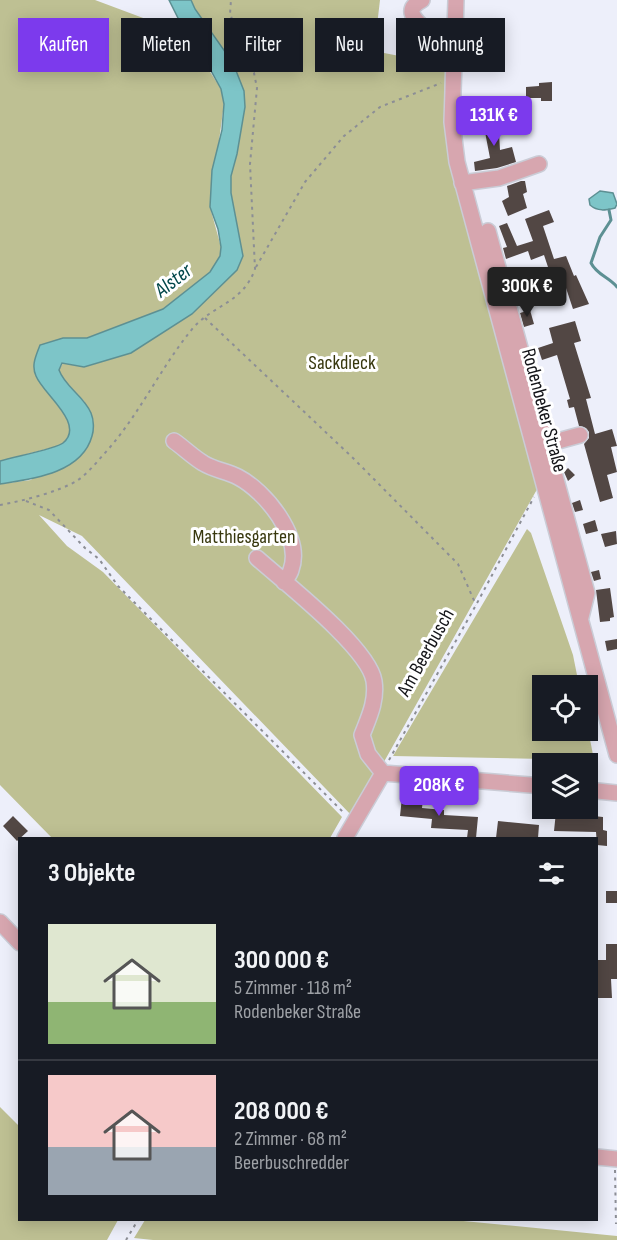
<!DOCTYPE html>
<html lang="de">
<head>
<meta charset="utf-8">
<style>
	body { margin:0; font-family:"Sofia Sans Condensed",sans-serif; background:#242831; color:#f1f3f6; height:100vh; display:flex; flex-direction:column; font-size:22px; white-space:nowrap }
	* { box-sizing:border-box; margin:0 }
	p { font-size:20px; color:#9ea1a6 }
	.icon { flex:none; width:33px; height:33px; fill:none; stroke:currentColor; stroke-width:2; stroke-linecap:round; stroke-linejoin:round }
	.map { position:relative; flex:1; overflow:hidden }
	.sheet { position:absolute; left:18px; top:837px; width:580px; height:384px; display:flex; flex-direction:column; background:#171b24; border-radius:0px; box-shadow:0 3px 15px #0003 }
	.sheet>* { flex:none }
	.hud { position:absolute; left:18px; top:18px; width:582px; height:54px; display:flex; gap:12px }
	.buttons { position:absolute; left:532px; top:675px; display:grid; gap:12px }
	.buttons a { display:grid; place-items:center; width:66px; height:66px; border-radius:0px; background:#171b24; box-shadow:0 3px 15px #0003; font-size:30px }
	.price { position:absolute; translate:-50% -51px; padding:0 14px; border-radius:6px; background:#7c3aed; color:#fff; font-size:20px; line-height:39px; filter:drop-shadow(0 2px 3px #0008) }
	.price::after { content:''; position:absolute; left:50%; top:36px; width:18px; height:14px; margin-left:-9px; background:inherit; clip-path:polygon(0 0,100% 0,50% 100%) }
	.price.on { background:#222; color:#fff }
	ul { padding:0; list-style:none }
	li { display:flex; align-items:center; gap:18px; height:150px; padding:0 30px }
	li+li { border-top:2px solid #363941 }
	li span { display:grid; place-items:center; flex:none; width:168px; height:120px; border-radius:0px; color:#555 }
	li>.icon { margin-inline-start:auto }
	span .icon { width:72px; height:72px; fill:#fffc; stroke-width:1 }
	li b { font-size:26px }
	h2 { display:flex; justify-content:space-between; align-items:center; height:72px; padding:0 30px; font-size:26px }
	.tag { padding:0 21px; border-radius:0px; background:#171b24; box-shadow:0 3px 15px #0003; font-size:21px; line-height:54px }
	.tag.on { background:#7c3aed; color:#fff }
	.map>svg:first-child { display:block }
</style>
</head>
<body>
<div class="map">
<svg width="617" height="1240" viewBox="0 0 617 1240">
	<rect width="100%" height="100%" fill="#edeffa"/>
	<path fill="#bec093" d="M 0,0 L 95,0 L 186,34 L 221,89 L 224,104 L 210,207 L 221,247 L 220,256 L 210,272 L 163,309 L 87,338 L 63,338 L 36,377 L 64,414 L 70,426 L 69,435 L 62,445 L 0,461 Z
		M 191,0 L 380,0 L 374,51 L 445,65 L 444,111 L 450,157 L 540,484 L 353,817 L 82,536 L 39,515 L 67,546 L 103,572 L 342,817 L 330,838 L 52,838 L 0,785 L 0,484 L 31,480 L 92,415 L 84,401 L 62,378 L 59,370 L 63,363 L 84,367 L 131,353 L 192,314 L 237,270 L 243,256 L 231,193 L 231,176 L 237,154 L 233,63 L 195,9 Z
		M 527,529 L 531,533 L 573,655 L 579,685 L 543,686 L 543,730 L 588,729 L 594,760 L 393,756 Z
		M 0,1107 L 19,1126 L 20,1220 L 118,1220 L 107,1240 L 0,1240 Z
		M 145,1220 L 453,1220 L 617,1236 L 617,1240 L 153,1240 L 134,1238 Z"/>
	<path fill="#7dc5c8" stroke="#5d9093" stroke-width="1.5" d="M 169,0 L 191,0 L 195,9 L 233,63 L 244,91 L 245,107 L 237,154 L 231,176 L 231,193 L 243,256 L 237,270 L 192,314 L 131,353 L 84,367 L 62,363 L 59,370 C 65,387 84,396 91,413 C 94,420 94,430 92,436 C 82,473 33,479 0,484 L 0,461 C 12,457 56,449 63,443 C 86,424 43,394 36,376 C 31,365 36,356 40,345 L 63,338 L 87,338 L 163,309 L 210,272 L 220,256 L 221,247 L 218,229 L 210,207 L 212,170 L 222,130 L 224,104 L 221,89 L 205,60 L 186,34 Z
		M 600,191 L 613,193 L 617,204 L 615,208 C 606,210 598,212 590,205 L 589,199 Z"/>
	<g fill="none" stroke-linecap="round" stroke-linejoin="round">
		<path stroke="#5d9093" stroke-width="3" d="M 609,210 L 611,220 L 600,237 L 591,263 C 597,275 609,277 617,287"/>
	</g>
	<path fill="#524744" d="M 411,30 L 420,41 L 421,45 L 419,54 L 405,50 Z
		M 552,82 L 552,101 L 541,101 L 541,98 L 526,98 L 526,87 L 539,86 L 539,83 Z
		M 498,117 L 500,150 L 512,147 L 516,162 L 497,168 L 475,171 L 474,162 L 490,158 L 485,132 L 480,132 L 479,118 Z
		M 521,181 L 525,181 L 527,192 L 523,194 L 527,208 L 508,216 L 502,201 L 509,197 L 507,186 Z
		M 549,210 L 554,222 L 543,226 L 554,259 L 566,256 L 574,276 L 576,275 L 589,304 L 573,309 L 561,273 L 559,274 L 560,276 L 552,279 L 544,255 L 531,260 L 528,251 L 506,259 L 503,248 L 507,247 L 499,226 L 507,223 L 517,246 L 533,241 L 525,219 Z
		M 530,310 L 534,324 L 524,327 L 520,313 Z
		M 575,321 L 581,341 L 574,343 L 591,398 L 586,399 L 595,434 L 612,429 L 617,446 L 611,447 L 617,472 L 607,475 L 613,498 L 600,502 L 584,444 L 589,438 L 589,432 L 586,428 L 579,426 L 574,407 L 569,408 L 567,400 L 570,399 L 557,355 L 542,360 L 538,348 L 553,343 L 549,328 Z
		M 568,468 L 575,475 L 568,481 L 564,472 Z
		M 580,500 L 583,510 L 575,512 L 572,503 Z
		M 595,520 L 598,531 L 586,534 L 583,524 Z
		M 616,531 L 617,544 L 605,547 L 601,534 Z
		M 599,570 L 601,579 L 594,581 L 591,572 Z
		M 610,588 L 614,617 L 610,618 L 610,621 L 600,622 L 596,590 Z
		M 617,639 L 617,649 L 607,651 L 605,641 Z
		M 402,797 L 423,799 L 422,808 L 444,810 L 444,815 L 478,817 L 476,838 L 467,838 L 468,830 L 431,828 L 432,819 L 400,816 Z
		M 556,812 L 603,817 L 603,830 L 607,831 L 607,846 L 597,845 L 596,832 L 554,831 Z
		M 13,816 L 28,831 L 17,841 L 3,826 Z
		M 498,821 L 539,825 L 538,838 L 496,838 Z
		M 606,891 L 617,891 L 617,903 L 606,903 Z
		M 606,944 L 617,944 L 617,979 L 611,979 L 612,998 L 597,998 L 597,960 L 606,960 Z"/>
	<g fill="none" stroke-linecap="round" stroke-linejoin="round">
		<defs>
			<path id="minor" d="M 422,0 C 401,11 418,21 426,31 C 430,37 430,44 434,50 L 453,54
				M 456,0 L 452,122 L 457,162 L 617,755
				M 462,183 L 499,178 L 539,164
				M 488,231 L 587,593 L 581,617
				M 174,441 C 184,448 193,457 203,463 C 214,470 227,471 238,477 C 265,491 303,537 291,570 C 290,574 286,579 284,582
				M 547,444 L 580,435
				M 257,558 C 284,582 369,648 374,681 C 377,701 369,717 362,735 L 368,754 L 383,773
				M 383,773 L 543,786
				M 588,790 L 617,793
				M 345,838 L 383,773
				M 0,922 L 20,943
				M 597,1157 L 617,1159"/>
		</defs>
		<use href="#minor" stroke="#caccd6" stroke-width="18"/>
		<path stroke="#8c8e95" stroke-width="2" stroke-dasharray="3 4.5" stroke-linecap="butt" d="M 256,267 L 305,182 L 344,136 L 380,107 L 441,83
			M 205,318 L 353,458 L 458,564 L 476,605
			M 26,501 L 49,510 L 85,548 L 99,559 L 118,586 L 345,814
			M 0,505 C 22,501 59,492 78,480 C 88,473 96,463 104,454 C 139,416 160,368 193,328 C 213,305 243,303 255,269 L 250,164 L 257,88 L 254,73 L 230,14 L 231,0
			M 389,760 L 476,605 L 534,497
			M 615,1170 L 616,1224
			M 126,1240 L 138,1220"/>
		<use href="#minor" stroke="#d7a6af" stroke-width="15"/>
	</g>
	<g text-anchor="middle" stroke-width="6" stroke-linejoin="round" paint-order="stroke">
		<g font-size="20" fill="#37370d" stroke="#fff">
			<text x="342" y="369">Sackdieck</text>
			<text x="244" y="543">Matthiesgarten</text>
		</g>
		<g font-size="20" fill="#131418" stroke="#fff">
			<text transform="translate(545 410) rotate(75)" y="7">Rodenbeker Straße</text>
			<text transform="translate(425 652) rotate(-61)" y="7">Am Beerbusch</text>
		</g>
		<g font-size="21" font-style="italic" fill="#02474a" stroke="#fff">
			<text transform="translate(173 280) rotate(-38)" y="7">Alster</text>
		</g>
	</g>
</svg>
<div class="buttons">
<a><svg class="icon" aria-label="locate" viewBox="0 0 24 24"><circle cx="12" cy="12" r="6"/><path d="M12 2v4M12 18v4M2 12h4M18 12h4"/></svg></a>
<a><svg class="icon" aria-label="layers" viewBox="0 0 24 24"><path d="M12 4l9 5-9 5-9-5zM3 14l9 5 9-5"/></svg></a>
</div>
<b class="price" style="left:494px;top:147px">131K €</b>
<b class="price on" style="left:527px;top:318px">300K €</b>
<b class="price" style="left:439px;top:817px">208K €</b>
<div class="hud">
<a class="tag on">Kaufen</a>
<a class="tag">Mieten</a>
<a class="tag">Filter</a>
<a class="tag">Neu</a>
<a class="tag">Wohnung</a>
</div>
<section class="sheet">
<h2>3 Objekte<svg class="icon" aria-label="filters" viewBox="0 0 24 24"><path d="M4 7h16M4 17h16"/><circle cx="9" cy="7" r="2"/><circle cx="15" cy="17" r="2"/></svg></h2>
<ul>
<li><span style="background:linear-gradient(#dfe7d0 65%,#8fb573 0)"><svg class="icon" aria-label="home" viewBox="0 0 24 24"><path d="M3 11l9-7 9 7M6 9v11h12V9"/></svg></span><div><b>300 000 €</b><p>5 Zimmer · 118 m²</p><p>Rodenbeker Straße</p></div></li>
<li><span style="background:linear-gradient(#f6c9c9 60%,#9aa5b1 0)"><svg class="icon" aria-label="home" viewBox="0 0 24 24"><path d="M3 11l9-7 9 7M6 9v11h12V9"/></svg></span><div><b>208 000 €</b><p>2 Zimmer · 68 m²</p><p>Beerbuschredder</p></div></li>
</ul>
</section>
</div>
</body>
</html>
